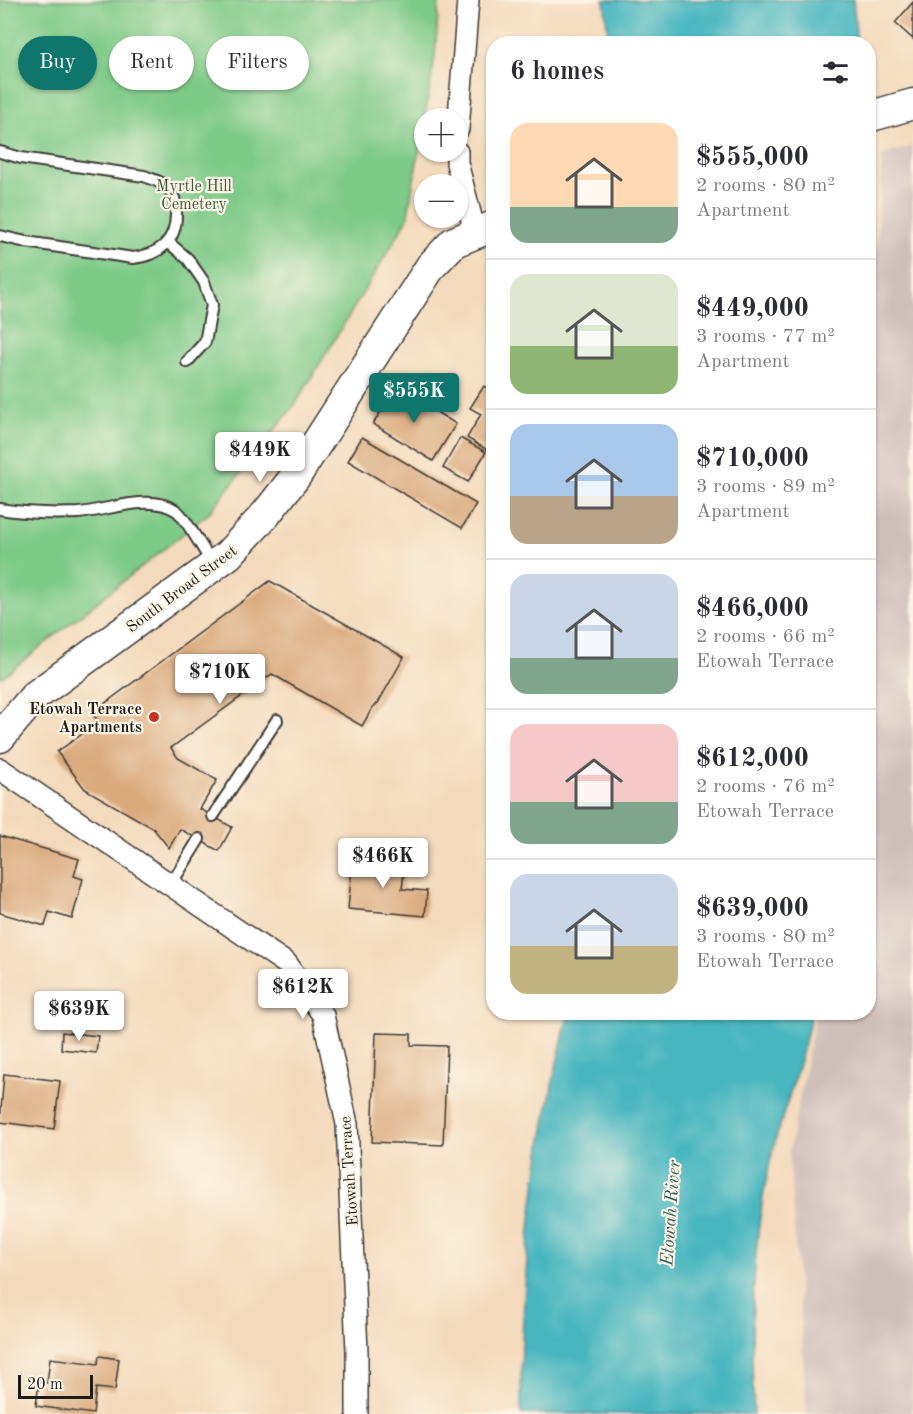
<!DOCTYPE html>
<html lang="en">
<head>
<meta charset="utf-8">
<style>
	body { margin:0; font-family:"Old Standard TT",serif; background:#f7f7f7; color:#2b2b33; height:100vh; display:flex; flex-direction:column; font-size:22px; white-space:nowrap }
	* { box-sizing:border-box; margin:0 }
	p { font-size:20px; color:#7c7c81 }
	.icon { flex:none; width:33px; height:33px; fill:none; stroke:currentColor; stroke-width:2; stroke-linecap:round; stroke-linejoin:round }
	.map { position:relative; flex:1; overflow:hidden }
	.details { position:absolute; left:486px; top:36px; width:390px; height:984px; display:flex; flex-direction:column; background:#fff; border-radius:24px; box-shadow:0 2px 4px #0004 }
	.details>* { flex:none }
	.banner { position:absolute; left:18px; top:36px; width:378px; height:54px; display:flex; gap:12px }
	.controls { position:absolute; left:414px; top:108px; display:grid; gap:12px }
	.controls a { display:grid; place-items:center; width:54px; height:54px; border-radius:50%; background:#fff; box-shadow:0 2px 4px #0004; font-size:30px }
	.scale { position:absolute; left:18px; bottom:15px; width:75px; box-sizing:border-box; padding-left:6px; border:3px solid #1c1c1c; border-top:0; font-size:16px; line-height:21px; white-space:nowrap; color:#1c1c1c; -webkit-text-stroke:4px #fcf5e5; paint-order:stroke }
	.price { position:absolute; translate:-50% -51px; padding:0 14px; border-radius:6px; background:#fff; color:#222; font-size:20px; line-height:39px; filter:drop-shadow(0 2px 3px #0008) }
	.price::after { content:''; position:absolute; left:50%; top:36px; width:18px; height:14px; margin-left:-9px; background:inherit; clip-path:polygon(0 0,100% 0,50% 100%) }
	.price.active { background:#0f766e; color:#fff }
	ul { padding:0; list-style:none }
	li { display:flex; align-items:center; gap:18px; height:150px; padding:0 24px }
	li+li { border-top:2px solid #e1e1e2 }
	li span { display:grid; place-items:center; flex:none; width:168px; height:120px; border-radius:18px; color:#555 }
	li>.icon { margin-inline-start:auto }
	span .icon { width:72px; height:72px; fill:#fffc; stroke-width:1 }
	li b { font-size:26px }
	h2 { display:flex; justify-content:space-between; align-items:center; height:72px; padding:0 24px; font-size:26px }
	.tag { padding:0 21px; border-radius:27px; background:#fff; box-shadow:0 2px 4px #0004; font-size:21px; line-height:54px }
	.tag.active { background:#0f766e; color:#fff }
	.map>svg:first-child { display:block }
</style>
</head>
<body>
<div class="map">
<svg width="913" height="1414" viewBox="0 0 913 1414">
	<rect width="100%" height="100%" fill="#fcf5e5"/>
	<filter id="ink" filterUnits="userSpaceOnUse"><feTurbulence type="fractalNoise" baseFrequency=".0167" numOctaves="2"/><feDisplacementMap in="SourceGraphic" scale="12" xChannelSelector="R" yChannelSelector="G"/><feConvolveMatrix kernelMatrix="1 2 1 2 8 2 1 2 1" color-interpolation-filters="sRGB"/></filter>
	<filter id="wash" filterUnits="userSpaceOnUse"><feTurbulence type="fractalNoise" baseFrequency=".008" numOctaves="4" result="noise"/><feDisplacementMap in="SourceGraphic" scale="24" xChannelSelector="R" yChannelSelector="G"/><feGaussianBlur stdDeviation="1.35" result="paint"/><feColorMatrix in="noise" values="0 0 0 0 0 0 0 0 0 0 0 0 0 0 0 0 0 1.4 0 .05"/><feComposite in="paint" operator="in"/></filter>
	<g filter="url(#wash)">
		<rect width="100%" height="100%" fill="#f4dabc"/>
		<path fill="#d0c0bc" d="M 913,146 L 913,1414 L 807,1414 L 789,1152 L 816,1013 L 868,1012 L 868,736 L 874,708 L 870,373 L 882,155 Z"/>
		<path fill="#7eca88" stroke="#4d7352" stroke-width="1.5" d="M 0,0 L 439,0 L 435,57 L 407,220 L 296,403 L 208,514 L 4,676 L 0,677 Z"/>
		<path fill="#47b6bf" stroke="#32696e" stroke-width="1.5" d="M 604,0 L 853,0 L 857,43 L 609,43 Z
			M 569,1012 L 811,1013 C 804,1059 783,1108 772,1154 C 752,1234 750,1332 754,1414 L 521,1414 C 520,1278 535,1144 569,1012 Z"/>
		<g id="blocks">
			<path fill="#daa97b" d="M 913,2 L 913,39 L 895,23 Z
				M 484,386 L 494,392 L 494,454 L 467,438 L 481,414 L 470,408 Z
				M 396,387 L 456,424 L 433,461 L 373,424 Z
				M 362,437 L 476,504 L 462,528 L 348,461 Z
				M 460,438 L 486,452 L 468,482 L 443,468 Z
				M 270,581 L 404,657 L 378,703 L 373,707 L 362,726 L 272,674 L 171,748 L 178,758 L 217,780 L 200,809 L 232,827 L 219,851 L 180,829 L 169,848 L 153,828 L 85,789 L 57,752 L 99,722 L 92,713 Z
				M 0,836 L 79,859 L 74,876 L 83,879 L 72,919 L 49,912 L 45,926 L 0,913 Z
				M 353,858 L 405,863 L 402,889 L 427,891 L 425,916 L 348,909 Z
				M 62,1032 L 98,1036 L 96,1053 L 61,1049 Z
				M 376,1033 L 411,1034 L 411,1045 L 447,1046 L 443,1145 L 372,1142 Z
				M 4,1074 L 60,1081 L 54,1129 L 0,1122 Z
				M 99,1356 L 119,1359 L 115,1390 L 96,1388 L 93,1414 L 36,1406 L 39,1382 L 47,1383 L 50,1358 L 98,1364 Z"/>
		</g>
	</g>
	<g filter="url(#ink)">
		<use href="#blocks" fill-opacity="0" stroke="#3c3834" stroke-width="1.5"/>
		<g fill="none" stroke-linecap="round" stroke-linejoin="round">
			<defs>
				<path id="lane" d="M 0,152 L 21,158 L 144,176 C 152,179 163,182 169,189 C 174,195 176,204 176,212 C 177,241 160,255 133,258 L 26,242 L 0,236
					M 168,242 L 188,259 L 204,282 L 212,305 L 205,342 L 187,362
					M 0,509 C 25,513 53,514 78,513 C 108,511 150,492 177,511 C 185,517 206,554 213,565
					M 213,816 L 277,720
					M 170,886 L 199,839"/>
				<path id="street" d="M 458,129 L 468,0
					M 457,152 L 457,163 L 475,232
					M 0,769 L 287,964 L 323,1015 L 347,1124 L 357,1351 L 357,1414"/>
				<path id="secondary" d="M 868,117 L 913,104
					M 0,737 L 35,696 L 228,555 L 266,514 L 295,477 L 431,266 L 454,242 L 494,226"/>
			</defs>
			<use href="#lane" stroke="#3c3834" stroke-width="14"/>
			<use href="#street" stroke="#3c3834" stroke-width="24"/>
			<use href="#secondary" stroke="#3c3834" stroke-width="33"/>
			<use href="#lane" stroke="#fff" stroke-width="10"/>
			<use href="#street" stroke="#fff" stroke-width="21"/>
			<use href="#secondary" stroke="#fff" stroke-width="30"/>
		</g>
	</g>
	<circle fill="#c8321e" stroke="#fcf5e5" stroke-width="2" cx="154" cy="717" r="6"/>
	<g text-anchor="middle" stroke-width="4.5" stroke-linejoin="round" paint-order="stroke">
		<g font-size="16" fill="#3e5942" stroke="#fcf5e5">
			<text x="194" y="191">Myrtle Hill<tspan x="194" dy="18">Cemetery</tspan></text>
		</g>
		<g font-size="16" fill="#1c1c1c" stroke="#fcf5e5">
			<text transform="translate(181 588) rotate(-37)" y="6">South Broad Street</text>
			<text transform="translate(348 1171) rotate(-94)" y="6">Etowah Terrace</text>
		</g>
		<g font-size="16" font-weight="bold" fill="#1c1c1c" stroke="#fcf5e5" text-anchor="end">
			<text x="142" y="714">Etowah Terrace<tspan x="142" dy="18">Apartments</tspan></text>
		</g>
		<g font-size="18" font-style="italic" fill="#2d5a5d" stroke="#fcf5e5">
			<text transform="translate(670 1213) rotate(-86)" y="6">Etowah River</text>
		</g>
	</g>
</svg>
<div class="controls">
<a>+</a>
<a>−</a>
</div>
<div class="scale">20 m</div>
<b class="price active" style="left:414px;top:424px">$555K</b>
<b class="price" style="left:260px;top:483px">$449K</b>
<b class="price" style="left:220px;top:705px">$710K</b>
<b class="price" style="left:383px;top:889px">$466K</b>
<b class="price" style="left:303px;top:1020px">$612K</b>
<b class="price" style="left:79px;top:1042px">$639K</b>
<div class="banner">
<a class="tag active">Buy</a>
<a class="tag">Rent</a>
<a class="tag">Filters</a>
</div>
<section class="details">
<h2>6 homes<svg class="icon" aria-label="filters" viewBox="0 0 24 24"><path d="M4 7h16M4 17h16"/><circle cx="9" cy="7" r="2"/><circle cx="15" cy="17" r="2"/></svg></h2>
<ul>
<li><span style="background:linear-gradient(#ffd9b3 70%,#7fa58c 0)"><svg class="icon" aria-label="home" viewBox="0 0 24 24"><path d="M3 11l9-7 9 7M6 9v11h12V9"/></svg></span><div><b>$555,000</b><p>2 rooms · 80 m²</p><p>Apartment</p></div></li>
<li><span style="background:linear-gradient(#dfe7d0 60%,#8fb573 0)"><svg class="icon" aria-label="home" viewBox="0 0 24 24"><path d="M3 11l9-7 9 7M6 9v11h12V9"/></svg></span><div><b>$449,000</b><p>3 rooms · 77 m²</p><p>Apartment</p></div></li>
<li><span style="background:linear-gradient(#a9c7e8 60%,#b9a48a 0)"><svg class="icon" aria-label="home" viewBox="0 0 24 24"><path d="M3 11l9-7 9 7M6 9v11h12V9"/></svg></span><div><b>$710,000</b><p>3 rooms · 89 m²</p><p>Apartment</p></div></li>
<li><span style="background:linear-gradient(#c9d6e8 70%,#7fa58c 0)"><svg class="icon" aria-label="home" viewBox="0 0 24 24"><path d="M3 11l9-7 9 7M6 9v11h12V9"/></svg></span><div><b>$466,000</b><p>2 rooms · 66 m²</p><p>Etowah Terrace</p></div></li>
<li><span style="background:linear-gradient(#f6c9c9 65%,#7fa58c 0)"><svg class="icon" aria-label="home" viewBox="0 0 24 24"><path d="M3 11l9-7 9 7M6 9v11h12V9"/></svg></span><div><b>$612,000</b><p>2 rooms · 76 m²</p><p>Etowah Terrace</p></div></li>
<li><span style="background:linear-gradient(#c9d6e8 60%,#c2b280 0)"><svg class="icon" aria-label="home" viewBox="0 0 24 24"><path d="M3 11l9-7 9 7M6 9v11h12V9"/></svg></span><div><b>$639,000</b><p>3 rooms · 80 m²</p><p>Etowah Terrace</p></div></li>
</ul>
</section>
</div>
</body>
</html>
